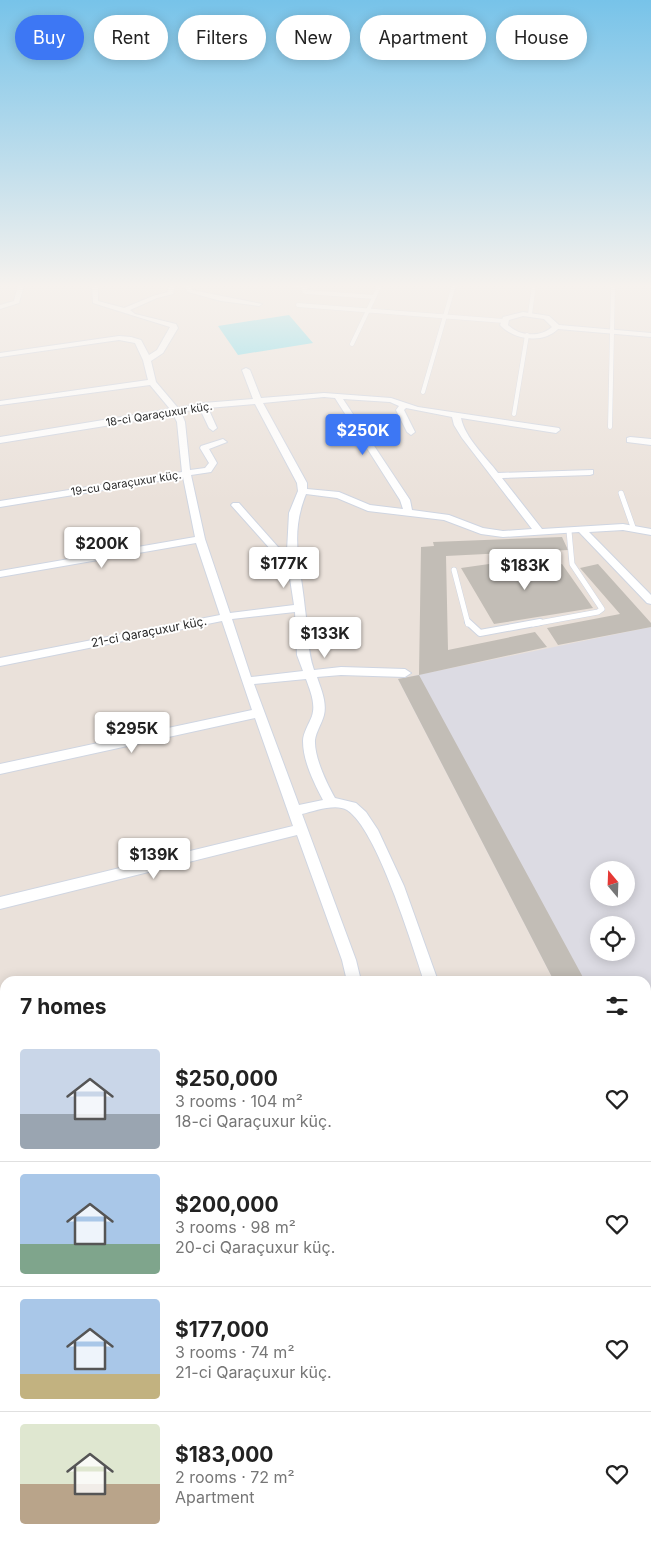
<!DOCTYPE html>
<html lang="en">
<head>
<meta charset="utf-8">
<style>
	body { margin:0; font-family:Inter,sans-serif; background:#f6f6f6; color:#222; height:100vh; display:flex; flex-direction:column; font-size:19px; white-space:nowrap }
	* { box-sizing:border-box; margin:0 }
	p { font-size:16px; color:#767676 }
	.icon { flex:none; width:28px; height:28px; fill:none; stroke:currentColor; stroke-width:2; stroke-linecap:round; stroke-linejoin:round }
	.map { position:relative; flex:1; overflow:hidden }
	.side { position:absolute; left:0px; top:976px; width:651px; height:571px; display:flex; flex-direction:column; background:#fff; border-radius:15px 15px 0 0; box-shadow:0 2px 12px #0003 }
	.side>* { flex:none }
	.hud { position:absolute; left:15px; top:15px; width:621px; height:45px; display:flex; gap:10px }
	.needle { width:32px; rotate:341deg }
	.fabs { position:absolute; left:590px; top:861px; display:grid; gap:10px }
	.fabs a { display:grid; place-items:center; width:45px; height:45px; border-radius:50%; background:#fff; box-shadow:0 2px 12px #0003; font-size:25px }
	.price { position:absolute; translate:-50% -42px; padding:0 11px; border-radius:5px; background:#fff; color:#222; font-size:16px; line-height:32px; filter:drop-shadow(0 1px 2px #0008) }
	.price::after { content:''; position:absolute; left:50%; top:30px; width:15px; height:11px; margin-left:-8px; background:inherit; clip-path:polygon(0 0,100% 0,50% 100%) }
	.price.active { background:#3d77f4; color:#fff }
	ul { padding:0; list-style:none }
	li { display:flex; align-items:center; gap:15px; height:125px; padding:0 20px }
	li+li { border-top:1px solid #e0e0e0 }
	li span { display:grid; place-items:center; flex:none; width:140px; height:100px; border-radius:5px; color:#555 }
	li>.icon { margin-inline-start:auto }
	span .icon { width:60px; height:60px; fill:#fffc; stroke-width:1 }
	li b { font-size:21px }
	h2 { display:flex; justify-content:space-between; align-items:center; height:60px; padding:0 20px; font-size:21px }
	.tag { padding:0 18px; border-radius:22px; background:#fff; box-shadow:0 2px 12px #0003; font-size:18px; line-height:45px }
	.tag.active { background:#3d77f4; color:#fff }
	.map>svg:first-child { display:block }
</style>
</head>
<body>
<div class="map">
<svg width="651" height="1547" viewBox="0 0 651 1547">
	<rect width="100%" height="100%" fill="#eae1da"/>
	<path fill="#dcdbe3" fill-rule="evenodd" d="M 651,627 L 651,1023 L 646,1024 L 646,981 L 554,981 L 398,679 ZM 599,870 L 626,870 L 626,898 L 599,898 ZM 599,925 L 626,925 L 626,952 L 599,952 Z"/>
	<path fill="#6fd9ea" d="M 289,315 L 313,343 L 238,355 L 218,326 Z"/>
	<path fill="#c2bdb6" d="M 562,537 L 568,550 L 446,556 L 448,650 L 535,632 L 547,647 L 419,675 L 585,981 L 554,981 L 398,679 L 419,675 L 421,547 L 434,546 L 433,542 Z
		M 524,559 L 531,569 L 562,564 L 593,608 L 494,624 L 461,568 Z
		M 598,564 L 651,623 L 651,627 L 558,645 L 547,628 L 620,614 L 580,568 Z"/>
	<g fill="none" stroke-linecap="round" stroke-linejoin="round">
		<defs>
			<path id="lane-far2" d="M 295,285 L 305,286 L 304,291 L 307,292 L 374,297
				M 298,305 L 504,321
				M 530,314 L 534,285
				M 352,344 L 380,285
				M 423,392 L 454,285
				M 514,414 L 527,335
				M 610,427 L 613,285"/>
			<path id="lane-far1" d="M 621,493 L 633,527
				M 454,570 L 468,624
				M 533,624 L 598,612 L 602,609 L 572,564 L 569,531"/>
			<path id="lane" d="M 468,622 L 480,633 L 540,622"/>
			<path id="street" d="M 18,285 L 24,285 L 19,303 L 0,309 L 0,305 L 14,301 Z
				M 92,285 L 98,285 L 98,301 L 124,308 L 153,296 L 168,292 L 169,285 L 175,285 L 173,294 L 157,298 L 130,310 L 135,314 L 176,324 L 178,328 L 163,353 L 151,361 L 156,382 L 178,408 L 203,403 L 253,399 L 242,370 L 246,368 L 250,370 L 261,398 L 324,393 L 391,398 L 418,407 L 559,428 L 560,430 L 556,433 L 461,418 C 465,438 486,457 498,473 L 593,470 L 593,474 L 590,475 L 502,478 L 542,529 L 623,524 L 651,529 L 651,535 L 623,530 L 589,532 L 651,595 L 651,604 L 647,603 L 579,532 L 503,537 L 481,534 L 444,520 L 368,511 L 337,498 L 306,494 C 289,536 301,566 305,609 C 308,630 307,650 314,670 L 341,667 L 405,669 L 411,673 L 405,677 L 341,675 L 317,677 C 321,689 327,702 324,715 C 322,723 316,732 315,740 C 314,757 327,784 335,798 L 356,803 L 366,812 L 378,830 L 404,886 L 438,981 L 424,981 C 412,945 377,829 347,810 C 336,803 314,811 302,814 L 356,960 L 361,981 L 347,981 L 342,960 L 297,835 L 0,909 L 0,897 L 293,826 L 255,718 L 0,774 L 0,764 L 252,710 L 222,621 L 0,666 L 0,658 L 220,615 L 196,543 L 0,577 L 0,571 L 195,537 L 183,477 L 0,507 L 0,501 L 182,472 L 177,422 L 173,414 L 148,419 L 0,443 L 0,437 L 170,409 L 150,385 L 0,405 L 0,401 L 148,380 L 143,360 L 135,343 L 119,340 L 0,357 L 0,353 L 119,336 L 131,337 L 141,340 L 149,355 L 157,350 L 170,327 L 93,303 ZM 324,397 L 335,398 L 400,500 L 403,509 L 370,505 L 339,492 L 307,489 L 307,483 L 263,403 ZM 343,399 L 390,402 L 399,406 L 396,410 L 407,432 L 411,435 L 415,432 L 404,410 L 406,408 L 452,417 L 454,425 L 462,438 L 532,529 L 503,531 L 483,528 L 449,515 L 412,510 L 410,500 ZM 255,404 L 297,483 L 298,491 L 289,513 L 287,551 L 278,547 L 239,503 L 233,503 L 231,505 L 272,551 L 287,559 L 294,605 L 230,613 L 205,539 L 191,475 L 211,472 L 217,463 L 209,449 L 227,442 L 223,439 L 201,446 L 200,448 L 209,463 L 205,468 L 190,470 L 185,422 L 181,412 L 200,409 L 209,428 L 213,431 L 217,428 L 208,408 ZM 295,612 L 297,655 L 303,671 L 251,677 L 232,619 ZM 306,679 C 310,690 316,704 312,716 C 309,724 303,733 303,741 C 303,761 314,783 323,800 L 299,805 L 254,684 Z
				M 183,285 L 189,285 L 192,290 L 262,304 L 259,306 L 221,301 L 188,292 Z
				M 523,312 L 549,316 L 559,325 L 651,333 L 651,337 L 558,329 C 543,344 514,340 500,325 L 503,317 ZM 523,316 L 544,319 L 552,327 C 540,338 519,336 508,325 L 509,320 Z
				M 630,437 L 651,439 L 651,445 L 627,442 L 627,438 Z
				M 5,1065 L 5,1081 L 0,1083 L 0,1067 Z
				M 651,1211 L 651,1229 L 646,1231 L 646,1213 Z
				M 5,1276 L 5,1294 L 0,1295 L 0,1277 Z
				M 651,1455 L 651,1475 L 646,1476 L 646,1456 Z
				M 646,1494 L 651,1495 L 651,1530 L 646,1528 Z
				M 31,1542 L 53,1542 L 54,1547 L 32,1547 Z
				M 193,1542 L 225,1542 L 223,1547 L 191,1547 Z
				M 251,1542 L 273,1542 L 274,1547 L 252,1547 Z
				M 470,1542 L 492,1542 L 493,1547 L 471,1547 Z"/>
		</defs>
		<use href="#lane-far2" stroke="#cfd5e1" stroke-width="5"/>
		<use href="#lane-far1" stroke="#cfd5e1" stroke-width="6"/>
		<use href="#lane" stroke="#cfd5e1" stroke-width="8"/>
		<use href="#street" stroke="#cfd5e1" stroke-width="2"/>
		<use href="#lane-far2" stroke="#fff" stroke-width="4"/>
		<use href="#lane-far1" stroke="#fff" stroke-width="5"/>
		<use href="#lane" stroke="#fff" stroke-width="6"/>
		<use href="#street" fill="#fff" fill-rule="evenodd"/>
	</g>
	<linearGradient id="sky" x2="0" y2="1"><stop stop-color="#77c3e9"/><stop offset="0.57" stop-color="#f6f2ee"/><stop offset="1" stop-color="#f6f2ee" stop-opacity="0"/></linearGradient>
	<rect width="651" height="501" fill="url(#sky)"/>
	<g text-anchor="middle" stroke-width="4" stroke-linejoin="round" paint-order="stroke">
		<g font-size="11" fill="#282828" stroke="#fff">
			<text transform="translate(159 414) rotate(-9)" y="4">18-ci Qaraçuxur küç.</text>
			<text transform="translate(126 483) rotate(-9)" y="4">19-cu Qaraçuxur küç.</text>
		</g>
		<g font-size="12" fill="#282828" stroke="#fff">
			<text transform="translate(149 632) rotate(-11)" y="4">21-ci Qaraçuxur küç.</text>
		</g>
	</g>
</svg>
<div class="fabs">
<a><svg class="needle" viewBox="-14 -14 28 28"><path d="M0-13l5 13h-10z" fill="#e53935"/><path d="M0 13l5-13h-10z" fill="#767676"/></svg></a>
<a><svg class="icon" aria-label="locate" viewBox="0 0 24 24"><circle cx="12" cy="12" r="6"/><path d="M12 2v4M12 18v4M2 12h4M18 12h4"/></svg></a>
</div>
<b class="price active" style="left:363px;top:456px">$250K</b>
<b class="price" style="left:102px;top:569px">$200K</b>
<b class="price" style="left:284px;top:589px">$177K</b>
<b class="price" style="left:525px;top:591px">$183K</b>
<b class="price" style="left:325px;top:659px">$133K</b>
<b class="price" style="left:132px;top:754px">$295K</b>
<b class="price" style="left:154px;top:880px">$139K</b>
<div class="hud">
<a class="tag active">Buy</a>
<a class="tag">Rent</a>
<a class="tag">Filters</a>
<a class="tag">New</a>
<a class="tag">Apartment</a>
<a class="tag">House</a>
</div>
<section class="side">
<h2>7 homes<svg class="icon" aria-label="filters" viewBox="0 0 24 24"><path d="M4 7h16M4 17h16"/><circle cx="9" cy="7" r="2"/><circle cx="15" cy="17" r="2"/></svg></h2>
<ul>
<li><span style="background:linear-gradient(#c9d6e8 65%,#9aa5b1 0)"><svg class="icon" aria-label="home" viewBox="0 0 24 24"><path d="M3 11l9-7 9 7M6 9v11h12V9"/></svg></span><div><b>$250,000</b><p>3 rooms · 104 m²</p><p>18-ci Qaraçuxur küç.</p></div><svg class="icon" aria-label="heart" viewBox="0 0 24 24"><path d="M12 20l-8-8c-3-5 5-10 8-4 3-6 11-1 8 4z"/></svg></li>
<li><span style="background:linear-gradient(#a9c7e8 70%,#7fa58c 0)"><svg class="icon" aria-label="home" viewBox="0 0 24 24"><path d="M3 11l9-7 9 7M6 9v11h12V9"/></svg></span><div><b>$200,000</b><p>3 rooms · 98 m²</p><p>20-ci Qaraçuxur küç.</p></div><svg class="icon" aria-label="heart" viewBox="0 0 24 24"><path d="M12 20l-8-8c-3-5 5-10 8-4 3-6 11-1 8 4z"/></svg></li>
<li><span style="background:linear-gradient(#a9c7e8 75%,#c2b280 0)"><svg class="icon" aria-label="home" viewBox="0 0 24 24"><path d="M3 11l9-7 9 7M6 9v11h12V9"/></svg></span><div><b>$177,000</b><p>3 rooms · 74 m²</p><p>21-ci Qaraçuxur küç.</p></div><svg class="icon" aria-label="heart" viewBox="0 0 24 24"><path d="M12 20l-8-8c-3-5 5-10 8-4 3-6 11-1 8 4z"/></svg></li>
<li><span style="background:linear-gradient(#dfe7d0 60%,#b9a48a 0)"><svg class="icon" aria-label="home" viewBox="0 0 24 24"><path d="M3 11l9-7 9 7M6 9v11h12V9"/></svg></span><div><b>$183,000</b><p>2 rooms · 72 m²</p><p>Apartment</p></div><svg class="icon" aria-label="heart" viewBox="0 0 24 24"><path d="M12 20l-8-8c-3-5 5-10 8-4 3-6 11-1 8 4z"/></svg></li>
</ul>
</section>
</div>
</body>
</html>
